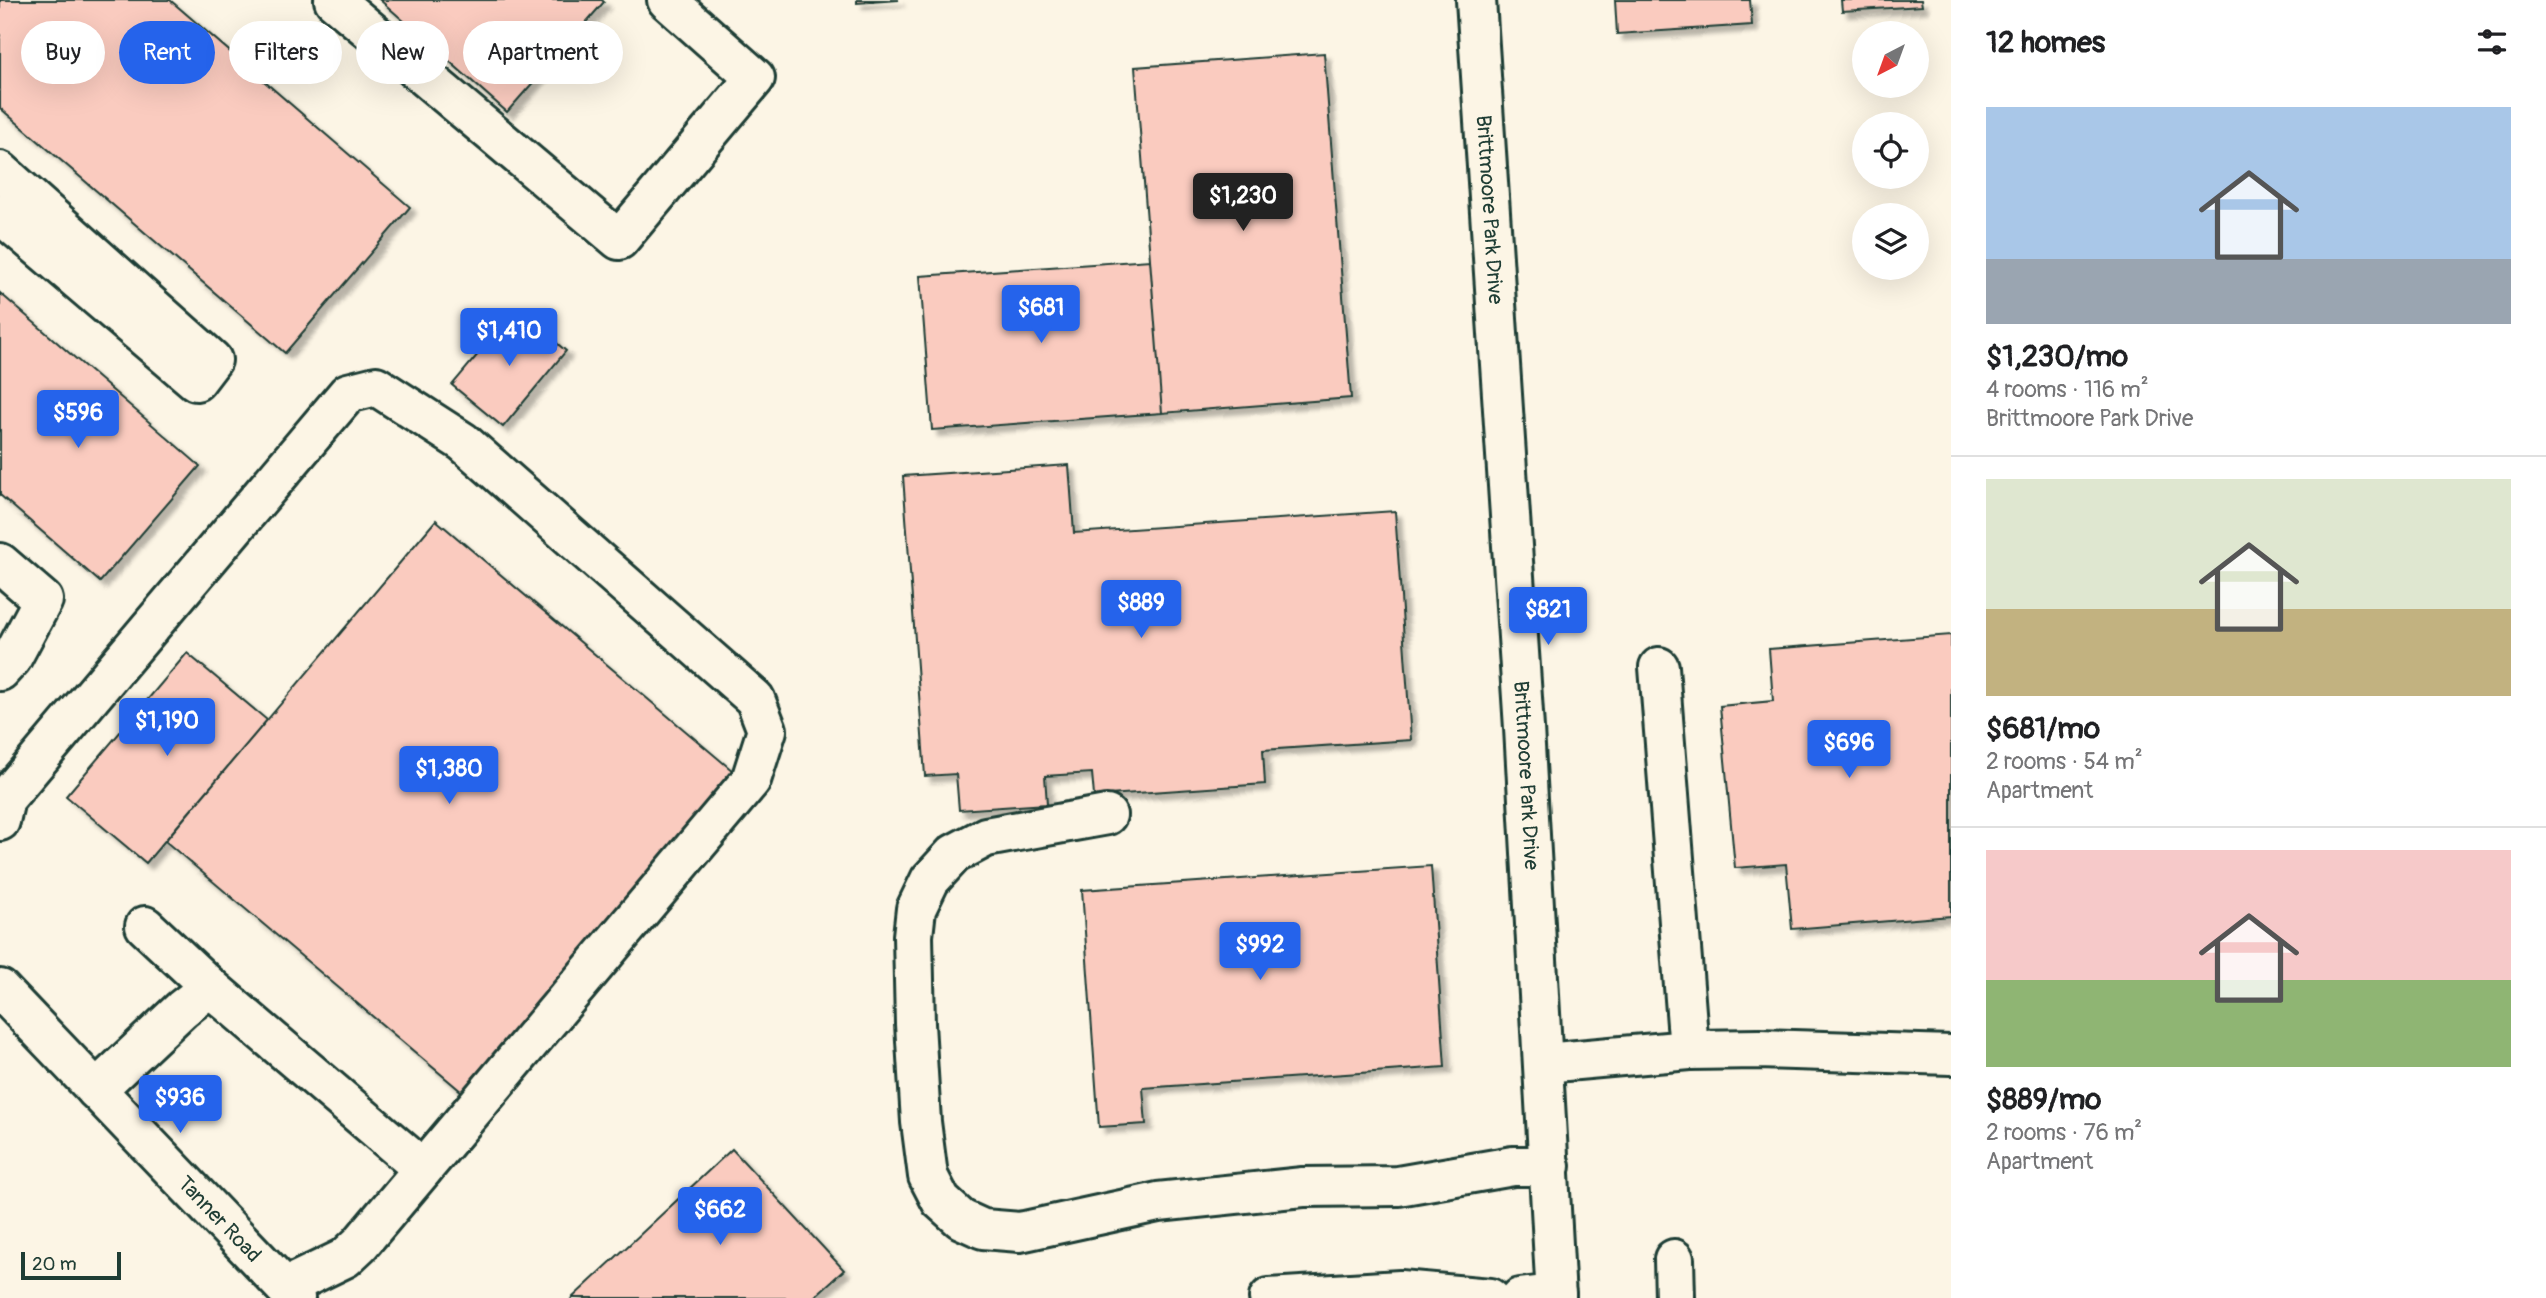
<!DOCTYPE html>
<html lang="en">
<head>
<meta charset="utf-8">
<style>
	body { margin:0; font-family:Pangolin,sans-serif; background:#f6f6f6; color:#202124; height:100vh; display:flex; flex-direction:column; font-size:26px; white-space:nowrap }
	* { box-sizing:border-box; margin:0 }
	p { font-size:23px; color:#757577 }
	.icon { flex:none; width:38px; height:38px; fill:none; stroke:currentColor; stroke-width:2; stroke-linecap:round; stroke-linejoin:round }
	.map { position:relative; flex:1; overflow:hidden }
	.details { display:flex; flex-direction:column; background:#fff; width:595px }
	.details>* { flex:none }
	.hud { position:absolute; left:21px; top:21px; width:665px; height:63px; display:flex; gap:14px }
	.needle { width:46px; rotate:221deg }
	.buttons { position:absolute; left:1852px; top:21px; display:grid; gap:14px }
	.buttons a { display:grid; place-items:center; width:77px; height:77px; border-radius:50%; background:#fff; box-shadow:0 7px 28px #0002; font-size:35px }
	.scale { position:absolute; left:21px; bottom:18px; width:100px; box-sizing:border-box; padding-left:7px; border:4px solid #1f3d34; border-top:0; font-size:19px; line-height:24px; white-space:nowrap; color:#1f3d34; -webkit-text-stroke:5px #fcf5e5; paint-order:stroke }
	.price { position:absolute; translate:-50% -60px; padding:0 16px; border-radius:7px; background:#2563eb; color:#fff; font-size:23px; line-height:46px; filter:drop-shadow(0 2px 4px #0008) }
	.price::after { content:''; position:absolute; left:50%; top:42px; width:21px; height:16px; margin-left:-10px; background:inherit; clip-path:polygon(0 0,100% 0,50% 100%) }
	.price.active { background:#222; color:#fff }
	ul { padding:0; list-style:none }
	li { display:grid; align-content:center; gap:14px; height:371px; padding:0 35px }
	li+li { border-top:2px solid #e0e0e0 }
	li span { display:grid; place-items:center; height:217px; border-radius:0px; color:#555 }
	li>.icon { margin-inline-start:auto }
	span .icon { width:126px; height:126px; fill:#fffc; stroke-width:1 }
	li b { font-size:30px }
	h2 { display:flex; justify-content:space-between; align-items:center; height:84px; padding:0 35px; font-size:30px }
	.pill { padding:0 24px; border-radius:32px; background:#fff; box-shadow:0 7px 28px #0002; font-size:24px; line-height:63px }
	.pill.active { background:#2563eb; color:#fff }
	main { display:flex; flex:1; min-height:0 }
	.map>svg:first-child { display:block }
</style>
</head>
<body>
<main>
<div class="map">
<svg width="1951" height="1298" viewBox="0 0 1951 1298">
	<defs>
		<filter id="shadow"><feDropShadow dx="6" dy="6" stdDeviation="2" flood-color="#0004"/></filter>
	</defs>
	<rect width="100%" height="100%" fill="#fcf5e5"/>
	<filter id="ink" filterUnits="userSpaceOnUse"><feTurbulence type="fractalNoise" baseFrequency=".0143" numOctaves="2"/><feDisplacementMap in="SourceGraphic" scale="14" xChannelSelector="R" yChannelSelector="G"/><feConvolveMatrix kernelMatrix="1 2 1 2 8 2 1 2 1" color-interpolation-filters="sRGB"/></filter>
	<g filter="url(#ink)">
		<path fill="#facbbf" stroke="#1f3d34" stroke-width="2" filter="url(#shadow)" d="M 0,0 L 170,0 L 410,207 L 285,353 L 0,108 Z
			M 380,0 L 602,0 L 604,2 L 507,112 Z
			M 857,0 L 899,0 L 857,3 Z
			M 1615,0 L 1750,0 L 1752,25 L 1617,34 Z
			M 1841,0 L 1921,0 L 1922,6 L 1842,11 Z
			M 1324,53 L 1351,398 L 1162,413 L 1135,67 Z
			M 1150,260 L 1162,413 L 932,430 L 920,276 Z
			M 0,293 L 200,466 L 100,582 L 0,495 Z
			M 516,309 L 566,351 L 503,427 L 452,385 Z
			M 1069,465 L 1074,533 L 1395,511 L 1411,740 L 1263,750 L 1265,784 L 1094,796 L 1092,773 L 1045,776 L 1047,804 L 959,810 L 956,774 L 925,776 L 903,476 Z
			M 436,520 L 733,771 L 462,1092 L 165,841 Z
			M 1951,635 L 1951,916 L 1792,929 L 1786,864 L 1735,868 L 1720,706 L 1773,701 L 1769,649 Z
			M 187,653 L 267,720 L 146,863 L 66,796 Z
			M 1431,866 L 1445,1067 L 1143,1088 L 1146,1124 L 1099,1127 L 1082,890 Z
			M 732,1149 L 844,1270 L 813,1298 L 572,1298 Z"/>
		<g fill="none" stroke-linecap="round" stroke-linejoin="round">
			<defs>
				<g id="minor">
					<path d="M 334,0 L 619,240 L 755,78 L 667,0"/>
					<path id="s1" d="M 1476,0 L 1524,728 L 1556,1298"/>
					<path d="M 0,171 L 212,360 L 196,381 L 0,214"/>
					<path d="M 0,563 L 43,600 L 12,658 L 0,671"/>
					<path d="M 1107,815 L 986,837 L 954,854 L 930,880 L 916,909 L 913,936 L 915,1024 L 921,1122 L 928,1176 L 941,1201 L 961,1219 L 983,1229 L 1020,1232 L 1158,1202 L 1303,1187 L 1398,1186 L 1513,1166 L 1550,1166"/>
					<path d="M 0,821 L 5,799 L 348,393 L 376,386 L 463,442 L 755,699 L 767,730 L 751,780 L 360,1244 L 345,1258 L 285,1287"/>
					<path d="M 145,926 L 210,987 L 423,1169"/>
					<path d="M 1689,1050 L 1759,1049 L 1951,1055"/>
					<path d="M 1544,1063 L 1689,1050 L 1659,667"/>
					<path d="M 96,1090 L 182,1009 L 210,987"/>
					<path d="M 1674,1259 L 1675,1298"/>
					<path d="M 1269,1298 L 1400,1290 L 1490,1298"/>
					<path d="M 1520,1298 L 1556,1294"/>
				</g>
				<g id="major">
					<path id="s2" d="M 0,989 L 295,1298"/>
				</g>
			</defs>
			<use href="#minor" stroke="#1f3d34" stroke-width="44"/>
			<use href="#major" stroke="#1f3d34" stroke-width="44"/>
			<use href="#minor" stroke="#fcf5e5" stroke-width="38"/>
			<use href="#major" stroke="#fcf5e5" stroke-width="38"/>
		</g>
	</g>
	<g text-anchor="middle" stroke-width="5" stroke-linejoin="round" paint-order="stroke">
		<g font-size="21" fill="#1f3d34" stroke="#fcf5e5">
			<text dy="7" stroke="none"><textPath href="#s1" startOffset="210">Brittmoore Park Drive</textPath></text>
			<text dy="7" stroke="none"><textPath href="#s1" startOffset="777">Brittmoore Park Drive</textPath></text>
			<text dy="7" stroke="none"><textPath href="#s2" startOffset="318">Tanner Road</textPath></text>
		</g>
	</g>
</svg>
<div class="buttons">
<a><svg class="needle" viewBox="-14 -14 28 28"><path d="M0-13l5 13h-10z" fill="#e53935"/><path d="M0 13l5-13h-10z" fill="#757577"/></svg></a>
<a><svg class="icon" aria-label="locate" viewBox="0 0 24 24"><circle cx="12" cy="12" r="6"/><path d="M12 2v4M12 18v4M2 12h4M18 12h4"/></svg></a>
<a><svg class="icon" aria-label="layers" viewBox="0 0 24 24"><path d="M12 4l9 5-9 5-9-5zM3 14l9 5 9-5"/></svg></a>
</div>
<div class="scale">20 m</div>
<b class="price active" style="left:1243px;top:233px">$1,230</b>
<b class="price" style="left:1041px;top:345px">$681</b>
<b class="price" style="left:509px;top:368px">$1,410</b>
<b class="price" style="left:78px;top:450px">$596</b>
<b class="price" style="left:1141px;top:640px">$889</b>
<b class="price" style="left:1548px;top:647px">$821</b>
<b class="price" style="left:167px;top:758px">$1,190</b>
<b class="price" style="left:1849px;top:780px">$696</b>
<b class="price" style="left:449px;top:806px">$1,380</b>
<b class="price" style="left:1260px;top:982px">$992</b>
<b class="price" style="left:180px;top:1135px">$936</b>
<b class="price" style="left:720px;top:1247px">$662</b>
<div class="hud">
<a class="pill">Buy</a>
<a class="pill active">Rent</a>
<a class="pill">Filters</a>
<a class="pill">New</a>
<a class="pill">Apartment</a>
</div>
</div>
<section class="details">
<h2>12 homes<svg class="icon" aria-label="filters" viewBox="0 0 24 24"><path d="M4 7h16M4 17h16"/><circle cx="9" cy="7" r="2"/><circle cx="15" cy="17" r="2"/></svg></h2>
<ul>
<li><span style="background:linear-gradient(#a9c7e8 70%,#9aa5b1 0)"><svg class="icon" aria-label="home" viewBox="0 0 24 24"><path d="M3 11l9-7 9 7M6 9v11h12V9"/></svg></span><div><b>$1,230/mo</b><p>4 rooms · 116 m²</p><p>Brittmoore Park Drive</p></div></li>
<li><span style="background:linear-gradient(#dfe7d0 60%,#c2b280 0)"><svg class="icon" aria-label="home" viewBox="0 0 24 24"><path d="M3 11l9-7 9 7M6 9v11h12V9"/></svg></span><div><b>$681/mo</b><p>2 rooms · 54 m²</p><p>Apartment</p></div></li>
<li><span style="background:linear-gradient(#f6c9c9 60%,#8fb573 0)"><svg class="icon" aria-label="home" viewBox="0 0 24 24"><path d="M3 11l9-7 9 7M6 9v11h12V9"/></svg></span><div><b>$889/mo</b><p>2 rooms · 76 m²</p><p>Apartment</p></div></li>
</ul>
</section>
</main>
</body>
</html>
